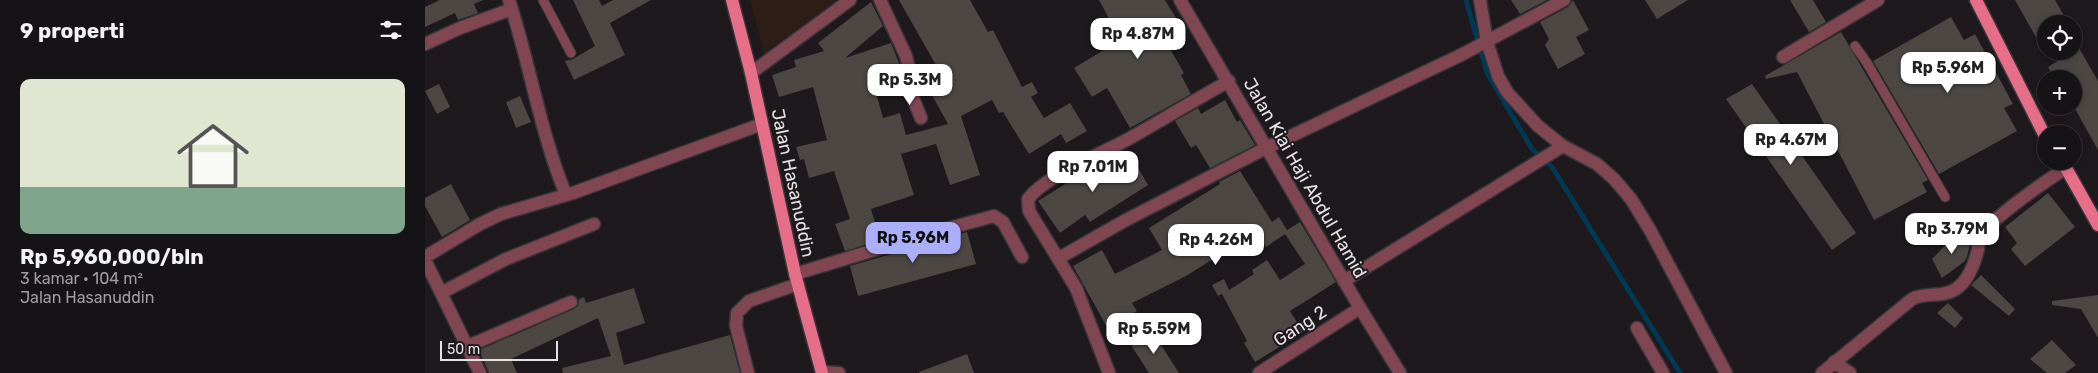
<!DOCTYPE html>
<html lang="id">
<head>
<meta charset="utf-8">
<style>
	body { margin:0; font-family:Rubik,sans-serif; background:#232023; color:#f1f3f6; height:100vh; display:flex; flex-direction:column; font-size:19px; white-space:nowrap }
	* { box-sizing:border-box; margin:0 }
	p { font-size:16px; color:#9e9ea1 }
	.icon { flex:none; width:28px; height:28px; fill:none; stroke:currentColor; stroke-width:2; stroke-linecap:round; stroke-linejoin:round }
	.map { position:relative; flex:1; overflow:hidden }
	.sheet { display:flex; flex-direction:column; background:#161316; width:425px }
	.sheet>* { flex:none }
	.buttons { position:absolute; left:1612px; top:15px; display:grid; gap:10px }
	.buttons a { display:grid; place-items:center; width:45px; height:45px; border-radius:50%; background:#161316; box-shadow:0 2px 8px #0003,0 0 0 1px #353235; font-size:25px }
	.scale { position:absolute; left:15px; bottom:12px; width:118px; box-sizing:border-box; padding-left:5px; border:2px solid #e5e2e5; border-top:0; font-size:14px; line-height:18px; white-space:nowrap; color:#e5e2e5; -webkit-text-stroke:4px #1d191d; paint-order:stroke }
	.price { position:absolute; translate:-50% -42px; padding:0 11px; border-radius:10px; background:#fff; color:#222; font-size:16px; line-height:32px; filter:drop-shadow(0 1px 2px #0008) }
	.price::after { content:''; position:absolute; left:50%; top:30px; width:15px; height:11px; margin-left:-8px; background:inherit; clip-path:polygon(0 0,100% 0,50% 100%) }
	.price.on { background:#abaffb; color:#111 }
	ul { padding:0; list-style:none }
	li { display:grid; align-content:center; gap:10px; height:265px; padding:0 20px }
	li span { display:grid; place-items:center; height:155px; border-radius:10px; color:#555 }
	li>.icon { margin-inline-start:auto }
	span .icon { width:90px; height:90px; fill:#fffc; stroke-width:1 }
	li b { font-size:21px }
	h2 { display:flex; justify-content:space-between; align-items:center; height:60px; padding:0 20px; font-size:21px }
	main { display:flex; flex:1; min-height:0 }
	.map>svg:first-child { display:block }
</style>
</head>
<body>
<main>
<section class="sheet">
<h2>9 properti<svg class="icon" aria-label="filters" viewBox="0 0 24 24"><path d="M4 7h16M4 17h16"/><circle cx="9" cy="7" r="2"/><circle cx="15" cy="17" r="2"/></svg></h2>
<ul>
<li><span style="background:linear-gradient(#dfe7d0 70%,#7fa58c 0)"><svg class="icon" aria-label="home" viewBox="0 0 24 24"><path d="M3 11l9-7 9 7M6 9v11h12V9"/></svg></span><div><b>Rp 5,960,000/bln</b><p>3 kamar · 104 m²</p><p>Jalan Hasanuddin</p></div></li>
</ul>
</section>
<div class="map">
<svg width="1673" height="373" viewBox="0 0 1673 373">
	<rect width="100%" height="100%" fill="#1d191d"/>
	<path fill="#2e1d16" d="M 325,0 L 412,0 L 339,53 Z"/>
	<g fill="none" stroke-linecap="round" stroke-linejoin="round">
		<path stroke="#003954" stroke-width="5" d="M 1041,0 L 1062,73 L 1107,149 L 1127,167 L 1255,373"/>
	</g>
	<path fill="#4c4743" d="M 15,0 L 58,0 L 49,4 L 53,13 L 33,20 L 30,13 L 0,27 L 0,7 Z
		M 148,0 L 174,0 L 177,6 L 188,0 L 226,0 L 185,23 L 200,55 L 149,80 L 140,61 L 148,59 L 170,46 Z
		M 474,0 L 545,0 L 563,32 L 568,30 L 597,87 L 607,82 L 613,93 L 606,97 L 619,118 L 645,103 L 662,131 L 641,143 L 636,134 L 604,154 L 578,112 L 574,113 L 567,100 L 536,116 L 555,175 L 525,185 L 511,144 L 476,154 L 489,195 L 446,209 L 455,240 L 420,251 L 410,224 L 425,219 L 409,171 L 384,178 L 379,159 L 375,160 L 371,147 L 402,140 L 388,87 L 354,97 L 347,75 L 371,67 L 369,60 L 399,51 L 393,43 L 446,2 L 458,26 L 420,58 L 466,43 L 476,68 L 474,79 L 449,86 L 458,118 L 475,113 L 481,135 L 523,124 L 497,77 L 512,69 L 512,67 Z
		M 674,0 L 740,0 L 759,31 L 741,42 L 759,73 L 756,75 L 766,94 L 705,128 L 682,88 L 667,97 L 649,68 L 692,42 L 684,29 L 688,26 Z
		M 1086,0 L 1122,0 L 1095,14 Z
		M 1148,0 L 1164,30 L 1151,37 L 1160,54 L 1133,69 L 1120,45 L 1124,39 L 1115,22 L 1143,7 Z
		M 1220,0 L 1263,0 L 1232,19 Z
		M 1365,0 L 1388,0 L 1401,22 L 1384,32 Z
		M 1590,0 L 1630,0 L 1644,24 L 1621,24 L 1621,55 Z
		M 1526,17 L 1539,40 L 1550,34 L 1588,104 L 1579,108 L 1592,131 L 1514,174 L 1448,61 Z
		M 1416,32 L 1503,180 L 1497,183 L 1502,192 L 1449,220 L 1372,72 L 1341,79 L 1340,76 Z
		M 1654,48 L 1673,81 L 1673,150 L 1649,107 L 1649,79 L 1630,79 L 1623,67 Z
		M 14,84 L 25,107 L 12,114 L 0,91 Z
		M 1327,84 L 1431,233 L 1407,250 L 1301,99 Z
		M 95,96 L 106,122 L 91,128 L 81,102 Z
		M 800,100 L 812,122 L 815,120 L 830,145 L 785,168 L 771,145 L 766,148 L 750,121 L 773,108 L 776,114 Z
		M 705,154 L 723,185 L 665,222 L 660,215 L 635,233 L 613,201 L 669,166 L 673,172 Z
		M 815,171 L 847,222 L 854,217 L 862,230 L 875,222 L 911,282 L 865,311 L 878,332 L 830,362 L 819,343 L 822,341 L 797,294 L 793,296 L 787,285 L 799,279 L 804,290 L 829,274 L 827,270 L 842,260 L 855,280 L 880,264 L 860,234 L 841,247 L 831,232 L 761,276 L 707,303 L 712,311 L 683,329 L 648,266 L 677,250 L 690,274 L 737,250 L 724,228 L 795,184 L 794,182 Z
		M 26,184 L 45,220 L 17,237 L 0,206 L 0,198 Z
		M 1623,193 L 1650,227 L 1600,266 L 1586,249 L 1592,243 L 1580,227 Z
		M 542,232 L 551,264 L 433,296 L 425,266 Z
		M 1533,232 L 1545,244 L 1542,257 L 1539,262 L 1517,278 L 1507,259 Z
		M 1556,275 L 1590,309 L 1584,316 L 1546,285 Z
		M 209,288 L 220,323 L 191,333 L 199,365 L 305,335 L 315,373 L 138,373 L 137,368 L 186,356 L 173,318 L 86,359 L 92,373 L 64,373 L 54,350 L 149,309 L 153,306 L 154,299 L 159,297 L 161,303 Z
		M 1673,295 L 1673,338 L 1656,309 L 1627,305 L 1627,301 Z
		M 1523,303 L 1538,318 L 1530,328 L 1512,313 Z
		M 727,331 L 754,373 L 724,373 L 706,345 Z
		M 1627,340 L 1651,365 L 1640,373 L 1622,373 L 1605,359 Z
		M 542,354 L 549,373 L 494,373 L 494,372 Z"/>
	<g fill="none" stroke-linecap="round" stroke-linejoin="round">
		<defs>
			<path id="service" d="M 118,0 L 146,53
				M 1430,46 L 1442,63 L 1520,197"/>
			<path id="minor" d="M 84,0 C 105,64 115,132 141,195
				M 455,0 L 481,56 L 484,68 L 482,83 L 496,118
				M 1055,0 L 1062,42 L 1073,76 L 1082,92 L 1113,126 L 1138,146 L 1172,164 L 1189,179 L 1206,199 L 1225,230 L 1301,373
				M 0,44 L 35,28 L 87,9
				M 1358,57 L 1453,0
				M 0,257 L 55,224 L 76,214 L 148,193 L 337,124
				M 634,258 L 701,220 L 843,147 L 1038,54 L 1139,0
				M 0,260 L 55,373
				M 370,274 L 506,233 L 569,216 L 578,222 L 597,257
				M 919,281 L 1138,146
				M 16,293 L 81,259 L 169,224
				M 1212,328 L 1238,373
				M 43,346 L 146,302
				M 1409,362 L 1425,373
				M 397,372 L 414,373
				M 323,373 L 311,326 L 312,313 L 324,301 L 373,284
				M 684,373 L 651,288 L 604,211 L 603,199 C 621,175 679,153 707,137 C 740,118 772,99 804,81
				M 834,373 L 935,308
				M 1397,373 L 1487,299 C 1500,292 1518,298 1531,289 C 1543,281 1550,263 1553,249 C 1554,244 1553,239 1556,234 C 1561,227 1569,221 1575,216 C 1596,198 1618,183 1641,168"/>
			<path id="tertiary" d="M 755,0 L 935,308 L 975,373
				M 326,73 L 425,0"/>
			<path id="primary" d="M 307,0 L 326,73 L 370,274 L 397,373
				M 1551,0 L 1621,138
				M 1637,161 L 1673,225"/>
		</defs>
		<use href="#service" stroke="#393539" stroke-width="11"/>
		<use href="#minor" stroke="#393539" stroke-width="15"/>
		<use href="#tertiary" stroke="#393539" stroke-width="15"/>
		<use href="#primary" stroke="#393539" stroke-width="15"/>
		<use href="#service" stroke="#804652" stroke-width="9"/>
		<use href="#minor" stroke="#804652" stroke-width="12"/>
		<use href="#tertiary" stroke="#804652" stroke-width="12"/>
		<use href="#primary" stroke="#e76e89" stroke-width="12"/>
	</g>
	<g text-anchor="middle" stroke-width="4" stroke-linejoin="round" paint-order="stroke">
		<g font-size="18" fill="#e5e2e5" stroke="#1d191d">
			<text transform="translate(880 178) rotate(60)" y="6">Jalan Kiai Haji Abdul Hamid</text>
			<text transform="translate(368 183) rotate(78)" y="6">Jalan Hasanuddin</text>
			<text transform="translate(875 326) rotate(-33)" y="6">Gang 2</text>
		</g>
	</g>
</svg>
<div class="buttons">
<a><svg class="icon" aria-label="locate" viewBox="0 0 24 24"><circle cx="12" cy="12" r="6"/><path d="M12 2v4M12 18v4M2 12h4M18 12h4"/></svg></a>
<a>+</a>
<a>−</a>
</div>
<div class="scale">50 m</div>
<b class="price" style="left:713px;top:60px">Rp 4.87M</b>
<b class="price" style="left:1523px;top:94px">Rp 5.96M</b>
<b class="price" style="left:485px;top:106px">Rp 5.3M</b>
<b class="price" style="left:1366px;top:166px">Rp 4.67M</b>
<b class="price" style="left:668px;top:193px">Rp 7.01M</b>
<b class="price" style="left:1527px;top:255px">Rp 3.79M</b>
<b class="price on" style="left:488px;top:264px">Rp 5.96M</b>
<b class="price" style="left:791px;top:266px">Rp 4.26M</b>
<b class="price" style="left:729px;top:355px">Rp 5.59M</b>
</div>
</main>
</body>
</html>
